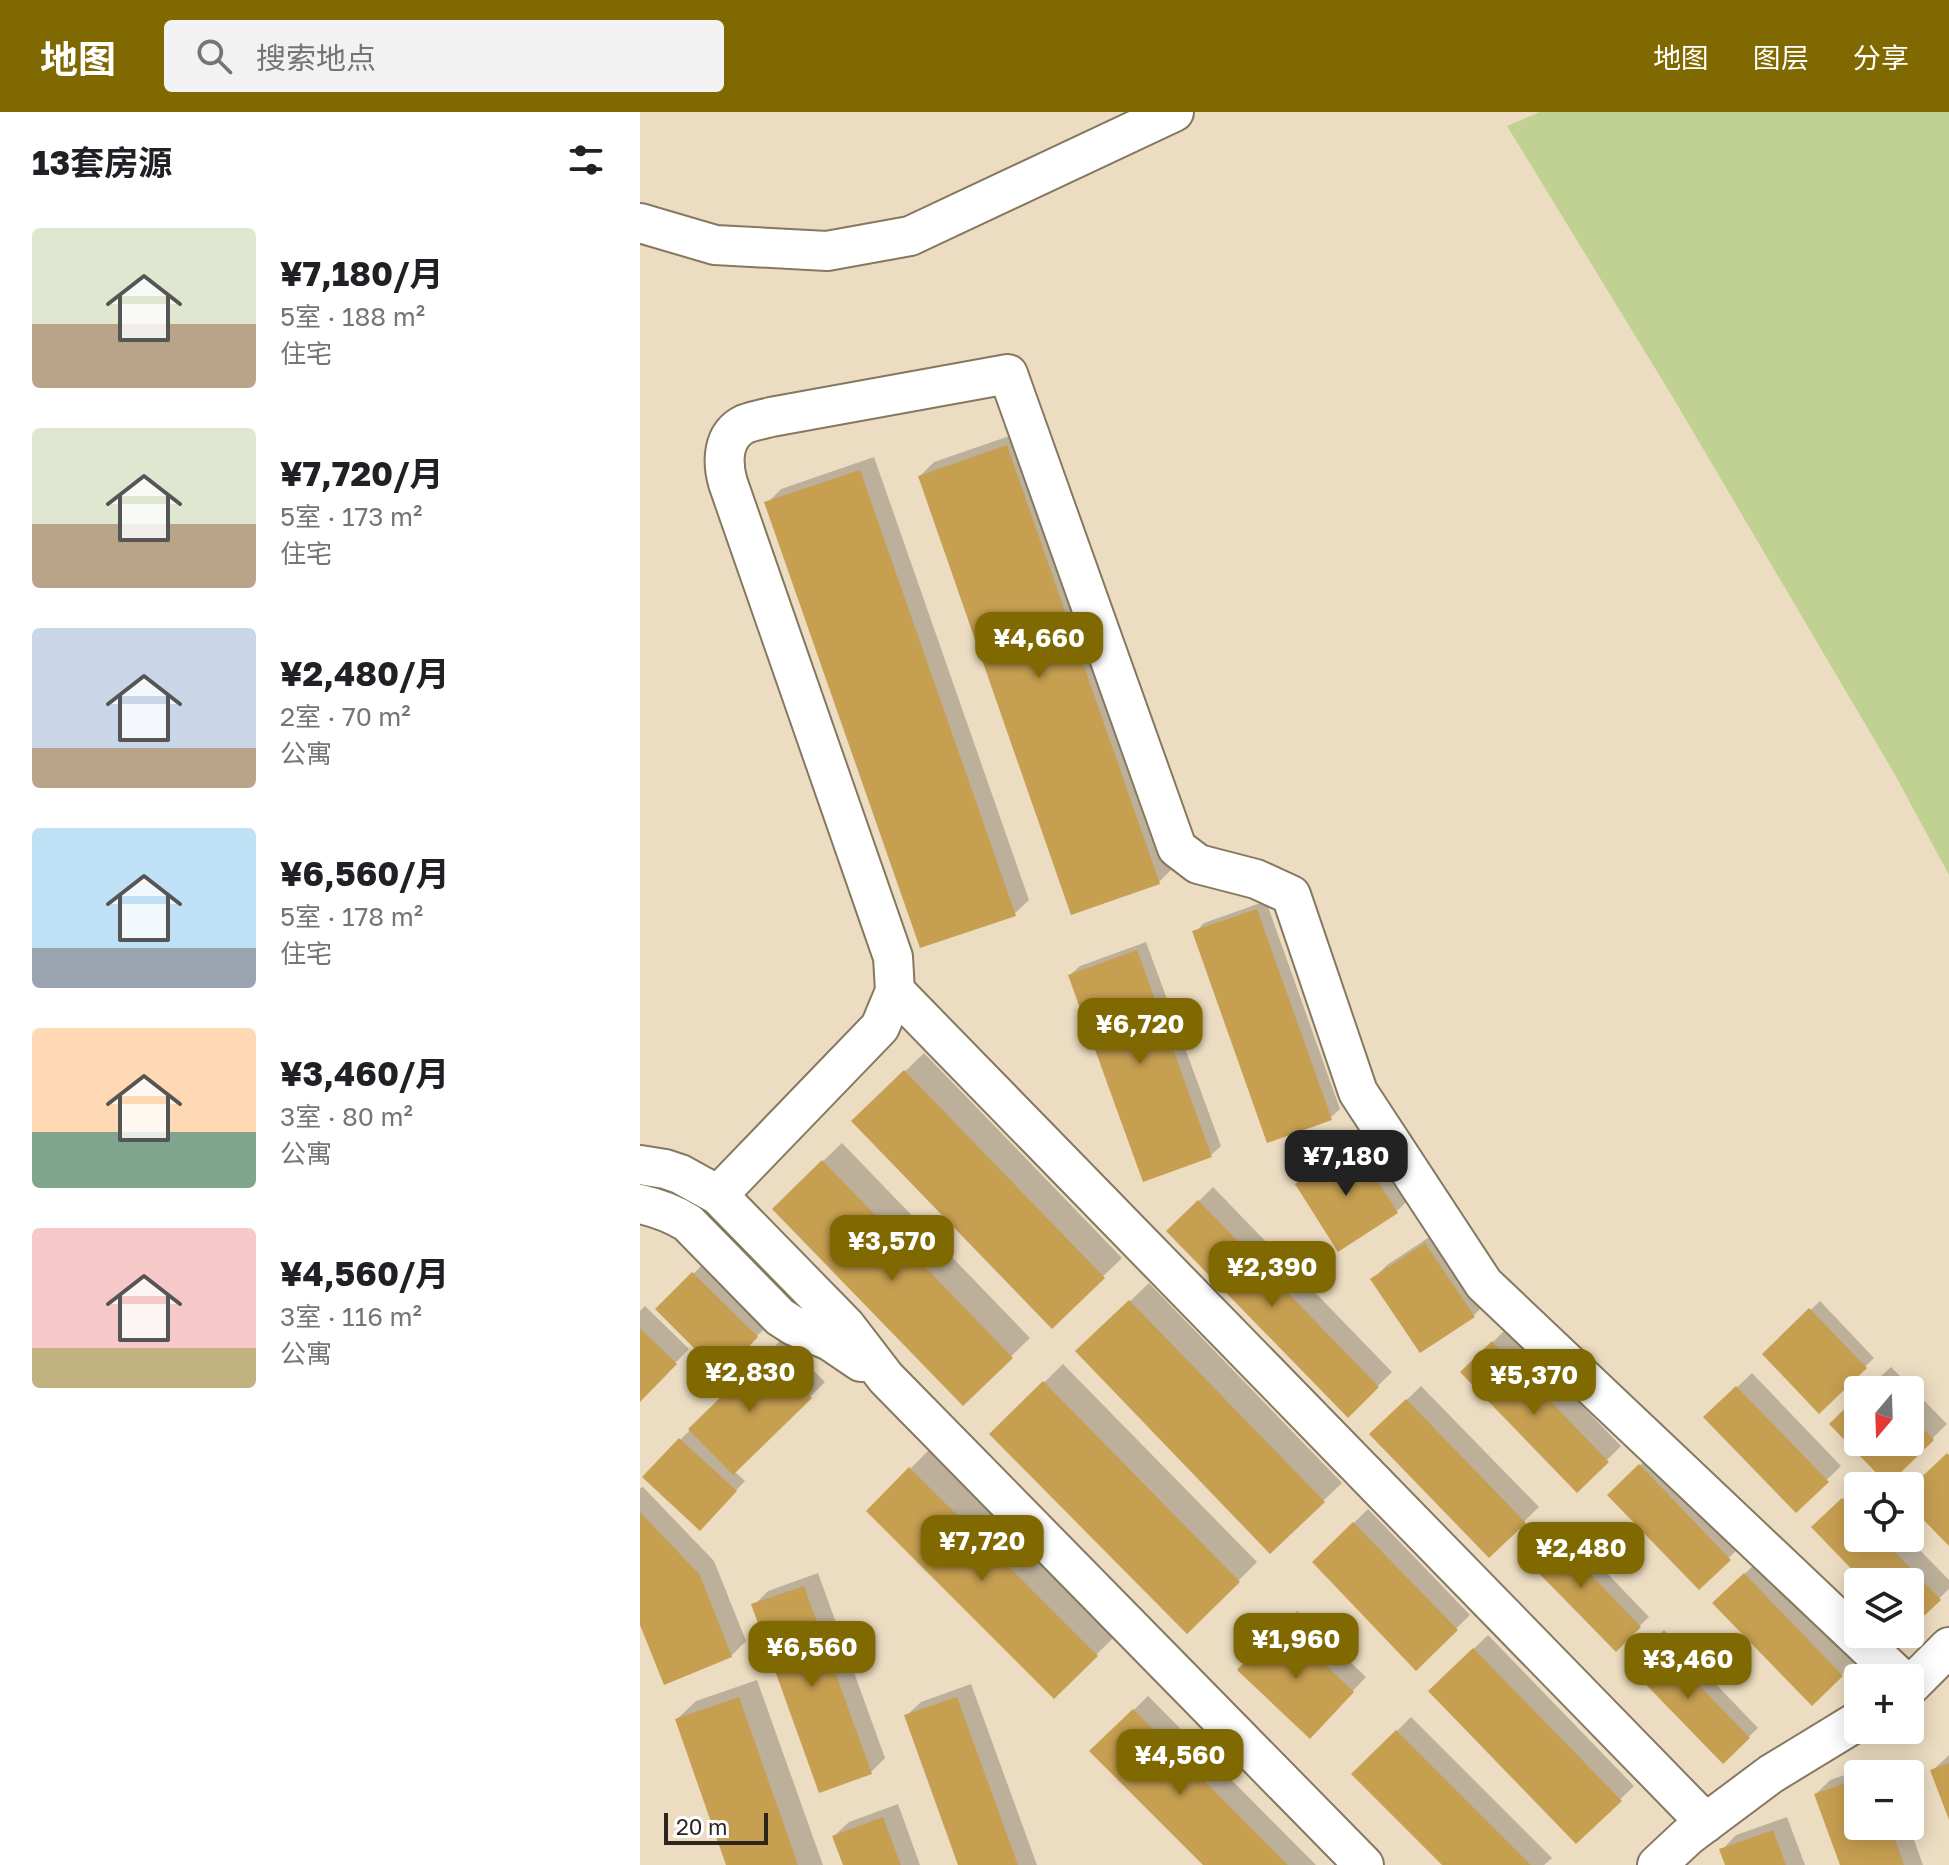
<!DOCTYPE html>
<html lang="zh">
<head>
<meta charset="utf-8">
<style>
	body { margin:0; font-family:"Golos Text","Noto Sans SC",sans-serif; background:#f2f2f2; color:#202124; height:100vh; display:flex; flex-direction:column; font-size:30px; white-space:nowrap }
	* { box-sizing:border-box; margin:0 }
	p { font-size:26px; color:#757577 }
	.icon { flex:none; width:44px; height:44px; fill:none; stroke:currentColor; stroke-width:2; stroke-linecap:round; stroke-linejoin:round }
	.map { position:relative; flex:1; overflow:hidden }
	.drawer { display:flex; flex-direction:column; background:#fff; width:640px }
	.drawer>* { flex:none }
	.needle { width:52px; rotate:199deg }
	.controls { position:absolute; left:1204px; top:1264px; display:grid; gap:16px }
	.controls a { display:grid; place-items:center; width:80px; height:80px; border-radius:8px; background:#fff; box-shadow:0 4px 20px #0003; font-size:40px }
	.scale { position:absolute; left:24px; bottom:20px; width:104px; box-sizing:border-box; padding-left:8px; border:4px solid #2c261c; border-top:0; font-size:22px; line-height:28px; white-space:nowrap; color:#2c261c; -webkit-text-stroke:6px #fff; paint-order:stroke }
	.price { position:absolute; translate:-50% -68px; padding:0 18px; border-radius:16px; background:#806900; color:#fff; font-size:26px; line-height:52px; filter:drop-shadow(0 2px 4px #0008) }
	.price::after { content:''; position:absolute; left:50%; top:48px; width:24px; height:18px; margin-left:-12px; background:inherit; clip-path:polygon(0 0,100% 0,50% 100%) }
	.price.current { background:#222; color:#fff }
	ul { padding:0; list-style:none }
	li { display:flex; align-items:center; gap:24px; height:200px; padding:0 32px }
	li span { display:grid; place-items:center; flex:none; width:224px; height:160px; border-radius:8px; color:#555 }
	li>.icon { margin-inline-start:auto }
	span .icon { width:96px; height:96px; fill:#fffc; stroke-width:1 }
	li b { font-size:34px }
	h2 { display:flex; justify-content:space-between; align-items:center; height:96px; padding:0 32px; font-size:34px }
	header { display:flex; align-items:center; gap:48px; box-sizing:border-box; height:112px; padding:0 40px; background:#806900; color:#fff }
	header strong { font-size:38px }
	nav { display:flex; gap:44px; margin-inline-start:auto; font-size:28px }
	.search { width:560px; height:72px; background:#f2f2f2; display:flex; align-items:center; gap:20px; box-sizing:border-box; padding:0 28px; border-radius:8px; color:#757577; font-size:30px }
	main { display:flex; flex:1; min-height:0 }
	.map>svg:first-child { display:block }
</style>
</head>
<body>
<header>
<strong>地图</strong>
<div class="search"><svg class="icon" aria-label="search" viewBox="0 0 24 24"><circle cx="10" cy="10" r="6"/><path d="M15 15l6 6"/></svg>搜索地点</div>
<nav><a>地图</a><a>图层</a><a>分享</a></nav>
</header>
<main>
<section class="drawer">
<h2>13套房源<svg class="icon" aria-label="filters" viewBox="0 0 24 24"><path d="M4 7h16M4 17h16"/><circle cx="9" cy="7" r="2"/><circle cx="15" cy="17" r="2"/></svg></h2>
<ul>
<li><span style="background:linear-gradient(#dfe7d0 60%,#b9a48a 0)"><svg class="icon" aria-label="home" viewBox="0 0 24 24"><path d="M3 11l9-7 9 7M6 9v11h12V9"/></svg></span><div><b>¥7,180/月</b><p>5室 · 188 m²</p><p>住宅</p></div></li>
<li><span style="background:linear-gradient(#dfe7d0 60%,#b9a48a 0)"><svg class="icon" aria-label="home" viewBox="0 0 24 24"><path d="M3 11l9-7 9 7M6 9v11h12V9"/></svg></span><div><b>¥7,720/月</b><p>5室 · 173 m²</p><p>住宅</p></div></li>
<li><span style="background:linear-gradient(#c9d6e8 75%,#b9a48a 0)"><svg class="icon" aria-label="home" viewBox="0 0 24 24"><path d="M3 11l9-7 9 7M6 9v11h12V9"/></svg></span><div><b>¥2,480/月</b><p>2室 · 70 m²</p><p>公寓</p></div></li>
<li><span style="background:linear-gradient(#bfe0f5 75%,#9aa5b1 0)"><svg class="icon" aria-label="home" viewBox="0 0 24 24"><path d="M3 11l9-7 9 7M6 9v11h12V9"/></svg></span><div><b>¥6,560/月</b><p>5室 · 178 m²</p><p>住宅</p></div></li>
<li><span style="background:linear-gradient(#ffd9b3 65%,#7fa58c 0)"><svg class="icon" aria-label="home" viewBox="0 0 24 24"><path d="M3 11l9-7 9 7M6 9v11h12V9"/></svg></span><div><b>¥3,460/月</b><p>3室 · 80 m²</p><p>公寓</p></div></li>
<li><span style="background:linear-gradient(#f6c9c9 75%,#c2b280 0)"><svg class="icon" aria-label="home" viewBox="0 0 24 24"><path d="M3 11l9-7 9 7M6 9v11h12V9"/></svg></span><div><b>¥4,560/月</b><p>3室 · 116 m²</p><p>公寓</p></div></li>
</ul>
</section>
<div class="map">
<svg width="1309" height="1753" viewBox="0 0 1309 1753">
	<rect width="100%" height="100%" fill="#ecddc2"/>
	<path fill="#c1d191" d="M 900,0 L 1309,0 L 1309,763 L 1254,661 L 1032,284 L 867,14 Z"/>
	<path fill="#0003" d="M 381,320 L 533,756 L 519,770 L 280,364 L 294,350 Z
		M 234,345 L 389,788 L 374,802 L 127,391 L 141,377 Z
		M 626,789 L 700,997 L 690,1006 L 555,820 L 564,811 Z
		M 506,830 L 581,1034 L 571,1043 L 430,863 L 440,854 Z
		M 284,941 L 482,1146 L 412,1214 L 214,1009 Z
		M 730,1021 L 771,1085 L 757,1099 L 698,1137 L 657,1072 L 671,1058 Z
		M 202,1031 L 390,1226 L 323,1291 L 153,1078 Z
		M 573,1075 L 752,1260 L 708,1303 L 529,1119 Z
		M 800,1118 L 848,1189 L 833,1204 L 733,1167 L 747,1153 Z
		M 63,1152 L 126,1215 L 81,1260 L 18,1197 Z
		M 509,1171 L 702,1371 L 683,1389 L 438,1239 Z
		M 1180,1189 L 1234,1246 L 1179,1299 L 1124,1242 Z
		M 5,1194 L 49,1237 L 0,1287 L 0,1199 Z
		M 867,1216 L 981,1334 L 937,1378 L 823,1260 Z
		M 142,1227 L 185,1270 L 94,1359 L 105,1369 L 60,1416 L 5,1365 L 41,1327 Z
		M 423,1252 L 617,1450 L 547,1520 L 352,1322 Z
		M 1251,1255 L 1307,1312 L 1248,1370 L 1192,1312 L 1218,1286 L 1218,1330 L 1270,1330 L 1270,1278 L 1226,1278 Z
		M 1112,1261 L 1201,1354 L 1156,1398 L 1066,1305 Z
		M 781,1274 L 899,1395 L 849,1443 L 732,1322 Z
		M 289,1338 L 475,1524 L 414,1585 L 228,1399 Z
		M 1014,1340 L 1103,1432 L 1059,1475 L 969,1383 Z
		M 1217,1373 L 1218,1426 L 1268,1426 L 1309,1468 L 1309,1477 L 1270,1514 L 1270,1470 L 1227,1470 L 1174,1415 Z
		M 3,1375 L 74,1449 L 106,1529 L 91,1544 L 0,1508 L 0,1376 Z
		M 728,1397 L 830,1503 L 776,1556 L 674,1450 Z
		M 918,1410 L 1009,1505 L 976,1537 L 883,1443 Z
		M 1119,1448 L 1216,1549 L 1172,1591 L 1075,1491 Z
		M 178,1461 L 245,1646 L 231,1660 L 114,1493 L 128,1479 Z
		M 657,1499 L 726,1565 L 670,1624 L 600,1558 Z
		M 1024,1518 L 1118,1616 L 1083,1649 L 989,1552 Z
		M 848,1523 L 994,1674 L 936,1730 L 790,1579 Z
		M 117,1568 L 183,1753 L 89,1753 L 37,1607 L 56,1589 Z
		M 331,1572 L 397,1753 L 320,1753 L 266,1604 L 281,1590 Z
		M 508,1584 L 676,1753 L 566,1753 L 452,1639 Z
		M 771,1605 L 912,1746 L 904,1753 L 804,1753 L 714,1662 Z
		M 1309,1643 L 1309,1703 L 1293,1658 Z
		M 1246,1649 L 1250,1662 L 1218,1662 L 1218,1714 L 1269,1714 L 1283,1753 L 1202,1753 L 1176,1682 L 1190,1668 Z
		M 258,1692 L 280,1753 L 205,1753 L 194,1724 L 209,1710 Z
		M 1147,1705 L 1165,1753 L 1087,1753 L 1082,1738 L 1096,1723 Z"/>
	<path fill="#c79f51" d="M 367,333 L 520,772 L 431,803 L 278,364 Z
		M 220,358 L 376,804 L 280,836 L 124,390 Z
		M 617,797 L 692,1008 L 627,1031 L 552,819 Z
		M 497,838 L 572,1045 L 503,1070 L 428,863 Z
		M 264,958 L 465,1166 L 412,1217 L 211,1009 Z
		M 715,1033 L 758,1101 L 698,1140 L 655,1072 Z
		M 182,1048 L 373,1246 L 323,1294 L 132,1097 Z
		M 558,1088 L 739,1275 L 708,1306 L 526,1119 Z
		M 785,1131 L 835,1205 L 780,1241 L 730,1167 Z
		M 52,1160 L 118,1225 L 81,1263 L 15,1197 Z
		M 489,1188 L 685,1390 L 630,1442 L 435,1239 Z
		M 1169,1196 L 1227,1256 L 1179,1302 L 1122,1242 Z
		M 0,1216 L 37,1252 L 0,1290 Z
		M 852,1229 L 969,1350 L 937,1381 L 820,1260 Z
		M 127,1240 L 172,1286 L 93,1363 L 48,1317 Z
		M 403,1269 L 600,1470 L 547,1522 L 349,1322 Z
		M 1096,1274 L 1189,1370 L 1156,1401 L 1063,1305 Z
		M 1218,1284 L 1218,1330 L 1270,1330 L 1270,1303 L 1294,1328 L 1248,1373 L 1189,1312 Z
		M 766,1287 L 886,1411 L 849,1446 L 729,1322 Z
		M 39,1326 L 97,1379 L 60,1419 L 2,1365 Z
		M 1307,1341 L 1309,1343 L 1309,1434 L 1270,1394 L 1270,1376 Z
		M 999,1352 L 1091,1448 L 1059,1478 L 967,1383 Z
		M 269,1355 L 458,1544 L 414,1587 L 226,1399 Z
		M 1202,1386 L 1218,1403 L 1218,1426 L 1241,1426 L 1301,1488 L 1270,1517 L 1270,1470 L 1224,1470 L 1171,1415 Z
		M 0,1400 L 60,1463 L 92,1545 L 24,1573 L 0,1513 Z
		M 713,1410 L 818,1518 L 776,1559 L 672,1450 Z
		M 907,1417 L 1001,1515 L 976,1540 L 881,1443 Z
		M 1104,1461 L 1203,1564 L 1172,1594 L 1072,1491 Z
		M 164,1474 L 232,1662 L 179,1681 L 111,1492 Z
		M 641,1511 L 714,1580 L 670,1627 L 597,1558 Z
		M 1013,1526 L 1110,1626 L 1083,1652 L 986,1552 Z
		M 833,1536 L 982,1689 L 936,1732 L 788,1579 Z
		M 99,1585 L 158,1753 L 86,1753 L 35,1607 Z
		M 317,1585 L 378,1753 L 318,1753 L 264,1603 Z
		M 493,1597 L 648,1753 L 563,1753 L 449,1639 Z
		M 756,1618 L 891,1753 L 802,1753 L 711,1662 Z
		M 1309,1651 L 1309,1708 L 1290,1658 Z
		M 1218,1667 L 1218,1714 L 1250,1714 L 1264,1753 L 1200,1753 L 1174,1682 Z
		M 243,1705 L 261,1753 L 203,1753 L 192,1724 Z
		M 1133,1718 L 1146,1753 L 1085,1753 L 1079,1737 Z"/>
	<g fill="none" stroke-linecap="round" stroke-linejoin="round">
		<defs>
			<path id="street" d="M 0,111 L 75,133 L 187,139 L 270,124 L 534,0
				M 255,879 L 1066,1711
				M 0,1053 L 25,1057 L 40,1062 L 78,1083 L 206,1214 L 246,1266 L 724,1753
				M 78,1083 L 240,915 L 255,879 L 253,845 L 88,371 C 82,350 82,323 105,312 C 113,309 123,307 131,305 L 368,262 L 537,736 L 558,752 L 616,767 L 651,783 L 718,980 L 844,1172 L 1260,1566
				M 0,1092 C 18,1096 32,1101 48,1111 L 140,1205 L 154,1214 L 190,1229 L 221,1250
				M 1270,1574 L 1309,1535
				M 1017,1753 L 1048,1724 L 1131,1662 L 1218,1609"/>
		</defs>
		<use href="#street" stroke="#85785f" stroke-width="42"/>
		<use href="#street" stroke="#fff" stroke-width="38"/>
	</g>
</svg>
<div class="controls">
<a><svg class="needle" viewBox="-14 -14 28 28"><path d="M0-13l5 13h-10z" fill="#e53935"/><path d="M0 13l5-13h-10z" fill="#757577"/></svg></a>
<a><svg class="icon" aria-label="locate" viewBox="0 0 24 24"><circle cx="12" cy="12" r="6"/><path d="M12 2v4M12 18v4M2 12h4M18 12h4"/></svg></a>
<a><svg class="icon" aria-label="layers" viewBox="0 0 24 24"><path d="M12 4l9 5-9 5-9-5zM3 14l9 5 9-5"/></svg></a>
<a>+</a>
<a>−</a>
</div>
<div class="scale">20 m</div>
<b class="price" style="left:399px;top:568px">¥4,660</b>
<b class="price" style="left:500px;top:954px">¥6,720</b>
<b class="price current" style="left:706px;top:1086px">¥7,180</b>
<b class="price" style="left:252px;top:1171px">¥3,570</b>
<b class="price" style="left:632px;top:1197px">¥2,390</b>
<b class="price" style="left:110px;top:1302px">¥2,830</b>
<b class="price" style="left:894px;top:1305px">¥5,370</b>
<b class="price" style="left:342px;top:1471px">¥7,720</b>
<b class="price" style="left:941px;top:1478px">¥2,480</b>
<b class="price" style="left:656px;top:1569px">¥1,960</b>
<b class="price" style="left:172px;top:1577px">¥6,560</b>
<b class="price" style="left:1048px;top:1589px">¥3,460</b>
<b class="price" style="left:540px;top:1685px">¥4,560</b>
</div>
</main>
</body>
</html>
